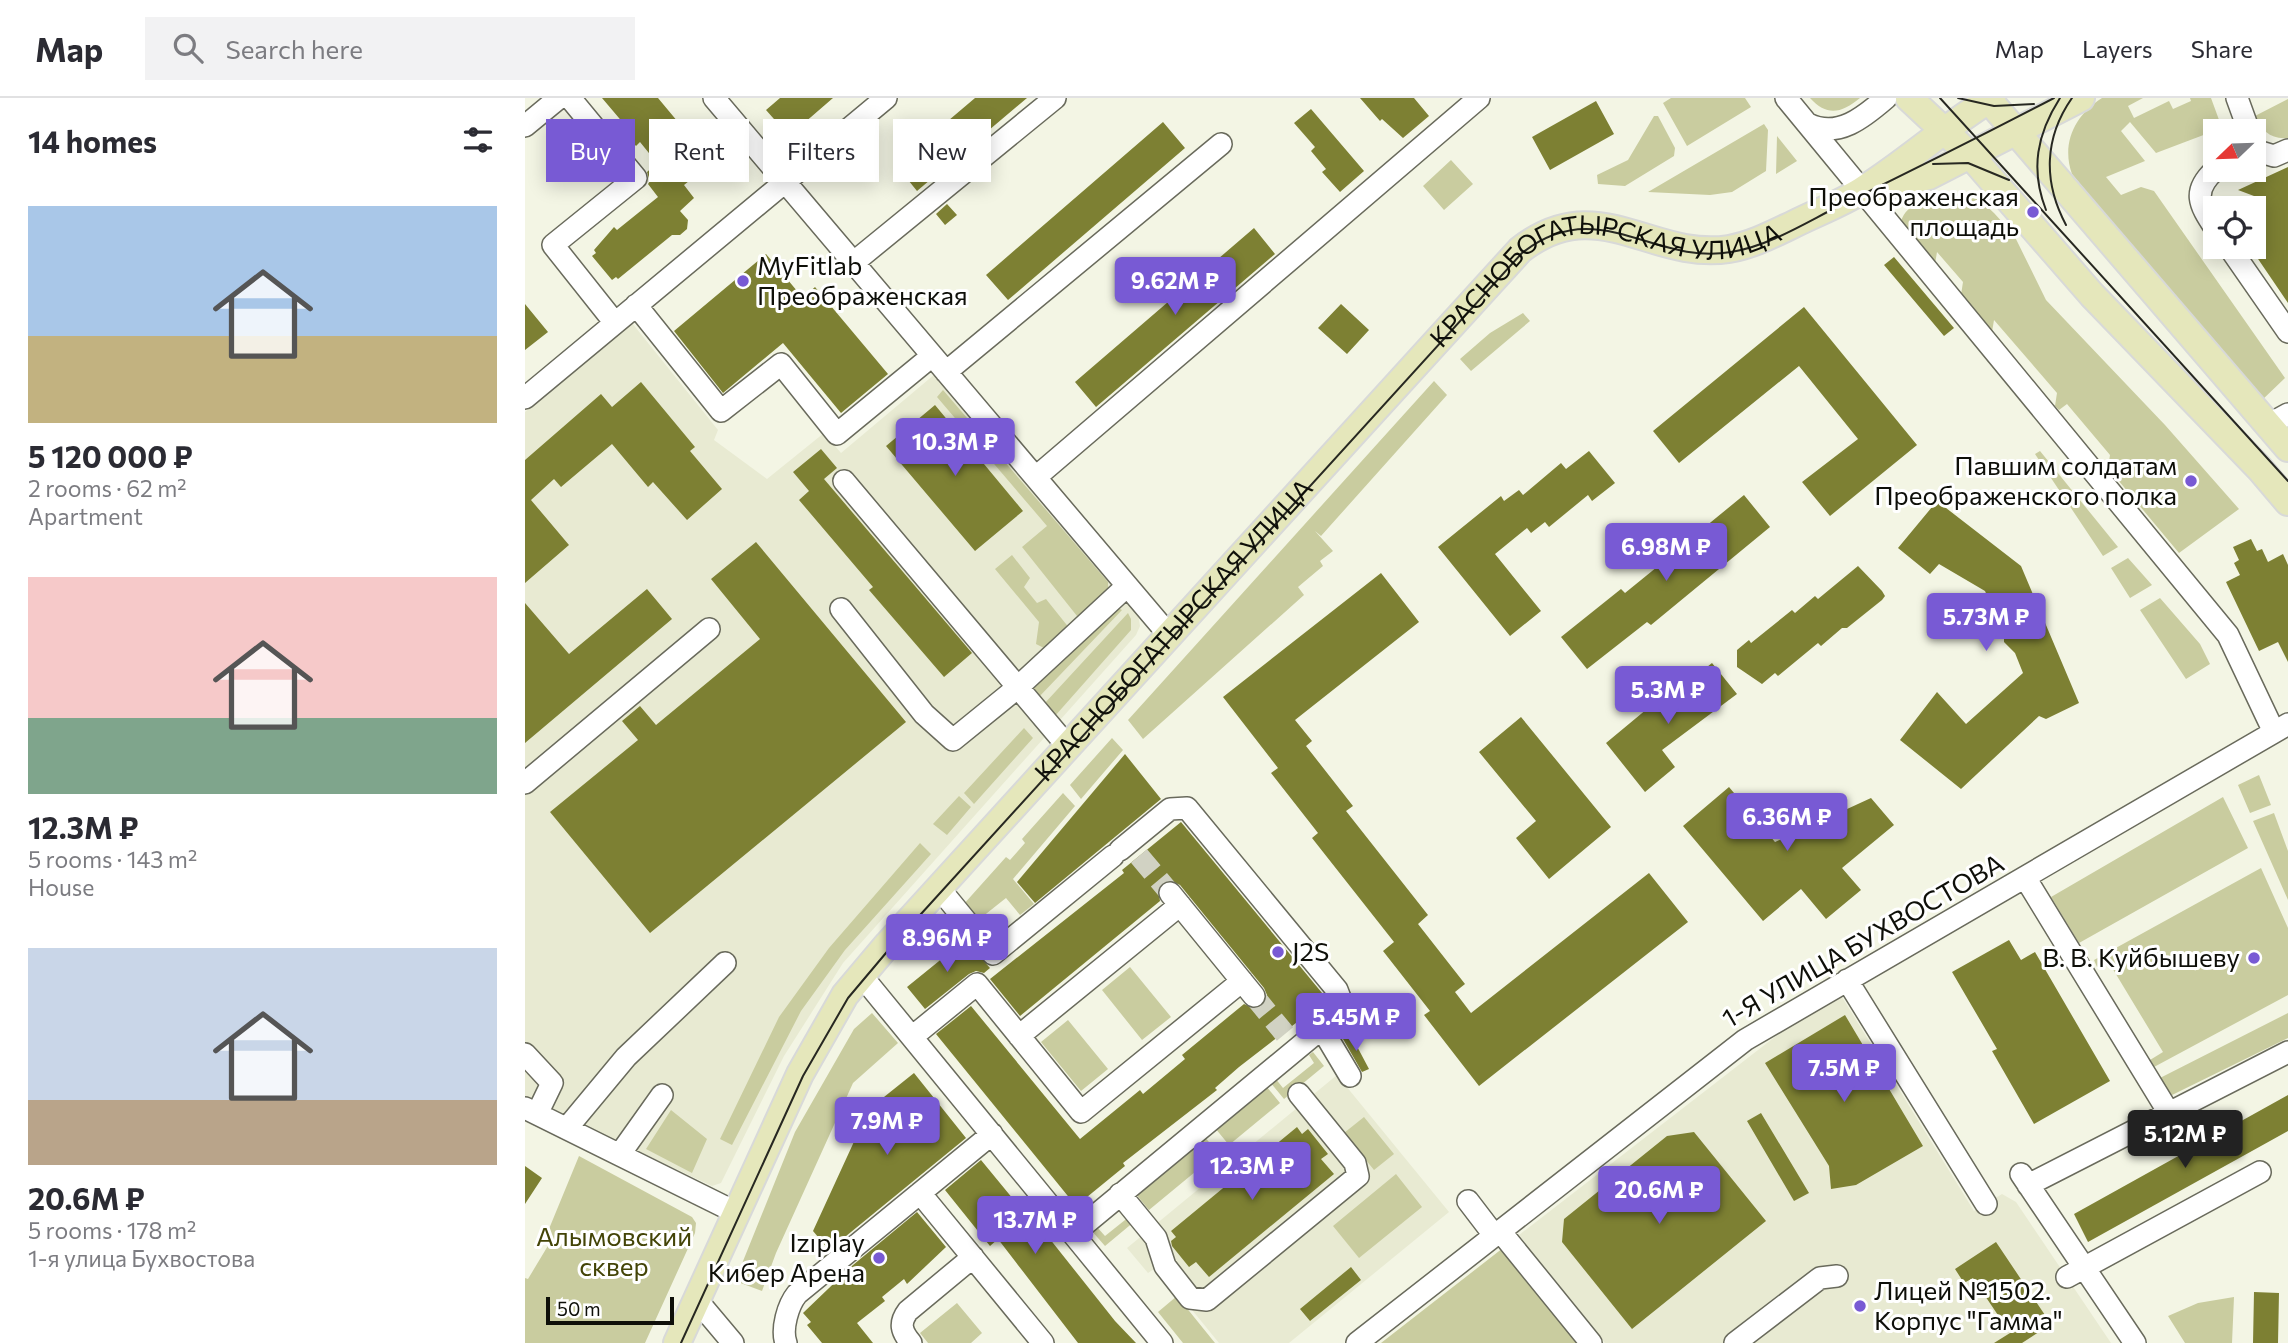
<!DOCTYPE html>
<html lang="en">
<head>
<meta charset="utf-8">
<style>
	body { margin:0; font-family:Commissioner,sans-serif; background:#f2f2f3; color:#2b2b33; height:100vh; display:flex; flex-direction:column; font-size:26px; white-space:nowrap }
	* { box-sizing:border-box; margin:0 }
	p { font-size:23px; color:#7c7c81 }
	.icon { flex:none; width:38px; height:38px; fill:none; stroke:currentColor; stroke-width:2; stroke-linecap:round; stroke-linejoin:round }
	.map { position:relative; flex:1; overflow:hidden }
	.side { display:flex; flex-direction:column; background:#fff; width:525px }
	.side>* { flex:none }
	.guide { position:absolute; left:21px; top:21px; width:665px; height:63px; display:flex; gap:14px }
	.needle { width:46px; rotate:247deg }
	.fabs { position:absolute; left:1678px; top:21px; display:grid; gap:14px }
	.fabs a { display:grid; place-items:center; width:63px; height:63px; border-radius:0px; background:#fff; box-shadow:0 4px 18px #0003; font-size:35px }
	.scale { position:absolute; left:21px; bottom:18px; width:128px; box-sizing:border-box; padding-left:7px; border:4px solid #0e0f09; border-top:0; font-size:19px; line-height:24px; white-space:nowrap; color:#0e0f09; -webkit-text-stroke:5px #fff; paint-order:stroke }
	.price { position:absolute; translate:-50% -60px; padding:0 16px; border-radius:7px; background:#785ad4; color:#fff; font-size:23px; line-height:46px; filter:drop-shadow(0 2px 4px #0008) }
	.price::after { content:''; position:absolute; left:50%; top:42px; width:21px; height:16px; margin-left:-10px; background:inherit; clip-path:polygon(0 0,100% 0,50% 100%) }
	.price.current { background:#222; color:#fff }
	ul { padding:0; list-style:none }
	li { display:grid; align-content:center; gap:14px; height:371px; padding:0 28px }
	li span { display:grid; place-items:center; height:217px; border-radius:0px; color:#555 }
	li>.icon { margin-inline-start:auto }
	span .icon { width:126px; height:126px; fill:#fffc; stroke-width:1 }
	li b { font-size:30px }
	h2 { display:flex; justify-content:space-between; align-items:center; height:84px; padding:0 28px; font-size:30px }
	.pill { padding:0 24px; border-radius:0px; background:#fff; box-shadow:0 4px 18px #0003; font-size:24px; line-height:63px }
	.pill.current { background:#785ad4; color:#fff }
	header { display:flex; align-items:center; gap:42px; box-sizing:border-box; height:98px; padding:0 35px; background:#fff; border-bottom:2px solid #e1e1e2 }
	header strong { font-size:33px }
	nav { display:flex; gap:38px; margin-inline-start:auto; font-size:24px }
	.search { width:490px; height:63px; background:#f2f2f3; display:flex; align-items:center; gap:18px; box-sizing:border-box; padding:0 24px; border-radius:0px; color:#7c7c81; font-size:26px }
	main { display:flex; flex:1; min-height:0 }
	.map>svg:first-child { display:block }
</style>
</head>
<body>
<header>
<strong>Map</strong>
<div class="search"><svg class="icon" aria-label="search" viewBox="0 0 24 24"><circle cx="10" cy="10" r="6"/><path d="M15 15l6 6"/></svg>Search here</div>
<nav><a>Map</a><a>Layers</a><a>Share</a></nav>
</header>
<main>
<section class="side">
<h2>14 homes<svg class="icon" aria-label="filters" viewBox="0 0 24 24"><path d="M4 7h16M4 17h16"/><circle cx="9" cy="7" r="2"/><circle cx="15" cy="17" r="2"/></svg></h2>
<ul>
<li><span style="background:linear-gradient(#a9c7e8 60%,#c2b280 0)"><svg class="icon" aria-label="home" viewBox="0 0 24 24"><path d="M3 11l9-7 9 7M6 9v11h12V9"/></svg></span><div><b>5 120 000 ₽</b><p>2 rooms · 62 m²</p><p>Apartment</p></div></li>
<li><span style="background:linear-gradient(#f6c9c9 65%,#7fa58c 0)"><svg class="icon" aria-label="home" viewBox="0 0 24 24"><path d="M3 11l9-7 9 7M6 9v11h12V9"/></svg></span><div><b>12.3M ₽</b><p>5 rooms · 143 m²</p><p>House</p></div></li>
<li><span style="background:linear-gradient(#c9d6e8 70%,#b9a48a 0)"><svg class="icon" aria-label="home" viewBox="0 0 24 24"><path d="M3 11l9-7 9 7M6 9v11h12V9"/></svg></span><div><b>20.6M ₽</b><p>5 rooms · 178 m²</p><p>1-я улица Бухвостова</p></div></li>
</ul>
</section>
<div class="map">
<svg width="1763" height="1245" viewBox="0 0 1763 1245">
	<rect width="100%" height="100%" fill="#f3f5e4"/>
	<path fill="#e8ead2" d="M 107,225 L 193,332 L 189,342 L 242,381 L 299,335 L 316,355 L 410,276 L 612,511 L 615,528 L 611,537 L 318,865 L 259,958 L 196,1085 L 187,1088 L 0,1000 L 0,314 Z
		M 1317,899 L 1449,1113 L 1477,1096 L 1491,1104 L 1586,1245 L 1080,1245 L 994,1137 L 1259,932 Z
		M 812,977 L 924,1114 L 764,1245 L 694,1245 L 632,1169 L 623,1175 L 602,1150 Z"/>
	<path fill="#c9cc9f" d="M 1146,0 L 1220,0 L 1226,9 L 1162,48 L 1138,5 Z
		M 1285,0 L 1335,0 C 1317,15 1302,19 1285,0 Z
		M 1577,0 L 1618,0 L 1603,8 L 1609,20 L 1644,3 L 1648,11 L 1666,3 L 1665,0 L 1686,0 L 1697,30 L 1631,55 L 1605,24 L 1596,33 L 1620,63 L 1581,79 L 1596,97 L 1616,89 L 1629,93 L 1760,280 L 1735,304 L 1547,76 C 1536,45 1550,17 1577,0 Z
		M 1763,1 L 1763,40 C 1746,42 1737,32 1728,19 Z
		M 1129,18 L 1133,18 L 1150,50 L 1149,58 L 1100,88 L 1073,86 L 1072,77 L 1103,62 Z
		M 1239,26 L 1243,32 L 1241,73 L 1207,94 L 1185,97 L 1123,94 Z
		M 1252,38 L 1272,63 L 1251,76 Z
		M 926,62 L 948,86 L 919,112 L 898,88 Z
		M 1426,98 L 1454,101 L 1469,115 L 1489,137 L 1521,202 L 1640,327 L 1714,411 L 1654,455 L 1583,370 L 1585,357 L 1542,306 L 1534,312 L 1530,308 L 1532,295 L 1469,222 L 1467,234 L 1436,197 L 1438,184 L 1412,154 L 1410,166 L 1376,124 C 1381,103 1408,101 1426,98 Z
		M 998,215 L 1005,223 L 946,273 L 935,261 L 965,235 Z
		M 909,283 L 922,297 L 796,438 L 790,433 L 808,453 L 795,463 L 798,468 L 773,489 L 779,497 L 618,641 L 603,622 Z
		M 418,292 L 583,484 L 583,495 L 556,523 L 497,449 L 522,428 L 412,299 Z
		M 1515,353 L 1593,449 L 1578,458 L 1510,356 Z
		M 487,457 L 505,480 L 499,489 L 512,505 L 521,501 L 545,531 L 521,551 L 511,546 L 514,524 L 470,471 Z
		M 1603,460 L 1627,487 L 1605,500 L 1586,470 Z
		M 1635,500 L 1675,546 L 1685,566 L 1661,581 L 1615,512 Z
		M 593,510 L 597,512 L 513,600 L 506,592 Z
		M 603,515 L 606,521 L 606,532 L 530,618 L 519,606 Z
		M 499,630 L 508,640 L 449,706 L 439,695 Z
		M 587,640 L 598,652 L 556,701 L 545,687 Z
		M 1734,677 L 1746,707 L 1725,715 L 1713,687 Z
		M 538,695 L 550,708 L 488,781 L 509,806 L 495,817 L 481,800 L 452,823 L 438,807 L 481,759 L 485,762 L 500,745 L 497,741 Z
		M 434,698 L 446,709 L 422,737 L 408,726 Z
		M 1698,699 L 1723,750 L 1554,845 L 1526,799 Z
		M 1749,715 L 1763,753 L 1763,802 L 1728,723 Z
		M 395,745 L 406,756 L 320,852 L 276,913 L 207,1047 L 195,1041 L 254,919 L 304,850 Z
		M 1736,770 L 1763,830 L 1763,897 L 1629,969 L 1625,962 L 1638,954 L 1583,863 L 1572,869 L 1569,862 Z
		M 605,869 L 646,919 L 617,942 L 577,892 Z
		M 347,915 L 373,945 L 328,985 L 251,1155 L 237,1193 L 210,1183 L 270,1034 L 329,931 Z
		M 1763,915 L 1763,940 L 1647,997 L 1635,980 Z
		M 543,922 L 583,971 L 556,993 L 516,944 Z
		M 788,954 L 799,968 L 759,1001 L 745,984 L 750,980 L 758,990 L 789,965 L 784,957 Z
		M 741,988 L 755,1005 L 704,1047 L 690,1030 Z
		M 146,1012 L 182,1041 L 167,1075 L 121,1051 Z
		M 839,1019 L 869,1056 L 849,1072 L 819,1035 Z
		M 679,1038 L 693,1055 L 624,1112 L 610,1095 Z
		M 54,1058 L 167,1119 L 171,1125 L 170,1135 L 120,1245 L 0,1245 L 0,1180 L 3,1181 L 24,1146 L 19,1143 Z
		M 871,1076 L 897,1109 L 834,1160 L 808,1128 Z
		M 605,1118 L 610,1123 L 580,1148 L 566,1132 L 571,1128 L 580,1138 Z
		M 978,1150 L 1053,1245 L 856,1245 Z
		M 652,1198 L 690,1245 L 658,1245 L 633,1214 Z
		M 1709,1199 L 1707,1245 L 1660,1245 L 1643,1218 L 1673,1205 Z
		M 432,1205 L 457,1235 L 446,1245 L 403,1245 L 395,1235 Z"/>
	<path fill="#7d8033" d="M 77,0 L 133,0 L 153,24 L 149,27 L 160,40 L 152,47 L 165,61 L 176,68 L 174,75 L 159,87 L 169,100 L 155,113 L 163,122 L 162,131 L 155,137 L 147,137 L 93,181 L 91,179 L 87,182 L 67,158 L 71,155 L 69,152 L 89,129 L 92,132 L 133,99 L 123,86 L 125,83 L 122,74 L 132,65 L 115,44 L 111,48 L 101,37 L 105,33 Z
		M 255,0 L 308,0 L 264,38 L 241,12 Z
		M 450,0 L 502,0 L 392,93 L 371,67 Z
		M 835,0 L 889,0 L 904,18 L 878,40 L 857,21 L 855,23 Z
		M 1071,3 L 1089,36 L 1025,72 L 1007,39 Z
		M 786,11 L 839,73 L 815,94 L 797,74 L 801,71 L 786,53 L 790,49 L 769,25 Z
		M 638,24 L 660,50 L 483,202 L 461,177 Z
		M 1763,69 L 1763,205 L 1729,155 L 1729,98 L 1713,92 Z
		M 422,106 L 432,117 L 420,127 L 411,116 Z
		M 729,130 L 750,156 L 571,309 L 550,284 Z
		M 241,156 L 278,200 L 290,189 L 363,276 L 316,315 L 258,245 L 198,295 L 149,233 Z
		M 1369,159 L 1429,230 L 1419,238 L 1359,167 Z
		M 0,206 L 23,234 L 0,252 Z
		M 816,206 L 844,232 L 822,256 L 793,230 Z
		M 1279,209 L 1392,347 L 1305,418 L 1277,384 L 1333,341 L 1274,268 L 1154,365 L 1128,333 Z
		M 116,284 L 170,349 L 165,353 L 197,391 L 162,422 L 128,384 L 123,389 L 87,346 L 36,389 L 29,381 L 6,402 L 44,447 L 0,485 L 0,362 L 76,296 L 87,309 Z
		M 410,307 L 498,413 L 450,453 L 361,348 Z
		M 296,351 L 312,370 L 299,381 L 447,555 L 419,579 L 344,492 L 348,489 L 274,402 L 284,393 L 268,374 Z
		M 1064,353 L 1090,385 L 1067,403 L 1063,397 L 1024,429 L 1020,424 L 1006,435 L 1002,430 L 970,456 L 1016,513 L 985,538 L 913,449 L 976,398 L 979,403 L 994,392 L 998,397 L 1036,365 L 1041,371 Z
		M 1219,397 L 1245,429 L 1126,527 L 1122,524 L 1062,571 L 1036,539 L 1096,491 L 1100,495 L 1132,469 L 1128,465 L 1144,452 L 1147,456 Z
		M 1412,403 L 1496,468 L 1554,605 L 1521,621 L 1514,618 L 1436,691 L 1375,642 L 1412,594 L 1441,626 L 1498,575 L 1490,555 L 1479,544 L 1479,536 L 1460,493 L 1414,466 L 1405,476 L 1373,450 Z
		M 1726,441 L 1732,453 L 1737,451 L 1743,464 L 1758,456 L 1763,467 L 1763,564 L 1753,544 L 1734,553 L 1701,484 L 1715,477 L 1709,465 L 1714,462 L 1708,449 Z
		M 231,444 L 381,624 L 125,835 L 25,714 L 113,642 L 97,623 L 115,608 L 131,627 L 235,541 L 186,481 Z
		M 1333,468 L 1357,493 L 1360,498 L 1357,502 L 1322,530 L 1317,530 L 1296,548 L 1293,545 L 1253,578 L 1250,575 L 1237,586 L 1212,569 L 1212,552 L 1224,542 L 1226,545 L 1267,512 L 1270,515 L 1290,498 L 1293,501 Z
		M 856,475 L 894,524 L 770,622 L 787,643 L 781,648 L 828,708 L 821,713 L 903,817 L 893,826 L 940,886 L 930,894 L 946,915 L 1124,775 L 1163,824 L 954,988 L 899,917 L 905,913 L 858,853 L 869,844 L 787,740 L 793,735 L 746,675 L 753,670 L 698,599 Z
		M 122,491 L 147,521 L 0,645 L 0,505 L 44,556 Z
		M 1187,565 L 1212,596 L 1137,652 L 1150,669 L 1120,694 L 1081,645 L 1134,601 L 1137,605 Z
		M 996,619 L 1086,729 L 1024,781 L 991,740 L 1011,723 L 954,654 Z
		M 600,656 L 636,701 L 510,805 L 492,784 Z
		M 1204,689 L 1250,744 L 1346,700 L 1369,727 L 1317,770 L 1336,792 L 1301,821 L 1276,791 L 1238,823 L 1158,728 Z
		M 656,724 L 802,901 L 714,969 L 690,990 L 692,992 L 598,1065 L 600,1068 L 551,1108 L 411,936 L 446,908 L 555,1041 L 615,992 L 618,996 L 660,961 L 657,957 L 719,906 L 730,911 L 738,908 L 742,897 L 739,890 L 655,787 L 644,782 L 633,790 L 635,803 L 495,918 L 465,881 L 599,775 L 597,772 Z
		M 440,842 L 465,870 L 459,875 L 451,873 L 444,876 L 400,911 L 382,889 Z
		M 1484,842 L 1496,862 L 1510,854 L 1585,983 L 1509,1026 L 1467,953 L 1472,951 L 1427,874 Z
		M 1320,917 L 1398,1048 L 1331,1087 L 1306,1091 L 1304,1068 L 1240,965 Z
		M 826,937 L 844,971 L 837,974 L 818,941 Z
		M 389,975 L 441,1040 L 304,1152 L 288,1133 L 344,1011 Z
		M 1763,997 L 1763,1033 L 1563,1144 L 1549,1116 Z
		M 1236,1015 L 1284,1095 L 1269,1103 L 1222,1023 Z
		M 772,1029 L 777,1036 L 783,1031 L 803,1056 L 796,1061 L 809,1076 L 684,1179 L 671,1164 L 664,1169 L 647,1148 L 646,1143 L 651,1139 L 646,1133 Z
		M 1169,1034 L 1241,1123 L 1107,1231 L 1037,1144 L 1039,1121 L 1142,1038 Z
		M 456,1062 L 502,1118 L 505,1116 L 590,1223 L 611,1245 L 553,1245 L 473,1141 L 465,1148 L 420,1092 Z
		M 0,1068 L 17,1080 L 0,1106 Z
		M 392,1114 L 421,1149 L 382,1186 L 379,1181 L 357,1199 L 360,1203 L 332,1225 L 348,1245 L 297,1245 L 282,1227 L 286,1224 L 278,1215 L 328,1167 Z
		M 1471,1144 L 1526,1226 L 1497,1245 L 1469,1245 L 1485,1235 L 1448,1180 L 1439,1185 L 1430,1171 Z
		M 826,1169 L 836,1182 L 785,1223 L 775,1211 Z
		M 1729,1194 L 1754,1195 L 1753,1245 L 1728,1245 Z"/>
	<g fill="none" stroke-linecap="round" stroke-linejoin="round">
		<path stroke="#d1d2c3" stroke-width="21" stroke-dasharray="21 10" stroke-linecap="butt" d="M 614,758 L 645,795
			M 729,898 L 760,936"/>
		<defs>
			<path id="minor" d="M 45,0 L 111,80 L 28,147 L 90,225
				M 189,0 L 644,537
				M 1261,0 L 1703,537 L 1749,634
				M 1712,0 L 1724,33
				M 1283,26 C 1313,41 1339,19 1361,0
				M 0,28 L 34,0
				M 1729,52 L 1749,58 L 1763,52
				M 1690,72 C 1667,93 1674,106 1690,130
				M 1704,149 L 1763,234
				M 328,165 L 530,0
				M 111,207 L 196,313 L 256,266 L 312,336 L 407,258
				M 421,274 L 696,46
				M 0,300 L 361,0
				M 1743,327 L 1763,316
				M 511,379 L 954,0
				M 319,383 L 544,650
				M 316,511 L 399,616 L 428,642 L 492,590 L 602,488
				M 0,685 L 184,531
				M 1501,781 L 1644,1015
				M 414,790 L 468,856 L 588,758
				M 645,795 L 729,898
				M 336,877 L 548,1136 L 814,916 L 817,905 L 812,892 L 662,710 L 645,711 L 595,752
				M 1322,882 L 1461,1106
				M 797,931 L 825,978
				M 494,938 L 655,807
				M 387,939 L 452,886 L 556,1014 L 717,883
				M 0,956 L 27,985 L 12,1016
				M 0,1010 L 210,1114
				M 42,1030 L 101,959 L 200,865
				M 95,1056 L 137,997
				M 1496,1076 L 1610,1245
				M 1503,1087 L 1763,954
				M 395,1095 L 518,1245
				M 595,1096 L 631,1140 L 640,1168 L 665,1200 L 682,1202 L 833,1078 L 830,1065 L 774,996
				M 943,1103 L 969,1137
				M 975,1133 L 1066,1245
				M 548,1136 L 637,1245
				M 1542,1179 L 1735,1074
				M 171,1201 L 208,1245
				M 261,1245 C 256,1231 263,1207 272,1196 L 467,1036
				M 386,1245 C 376,1233 374,1225 383,1213 L 448,1159
				M 832,1245 L 1220,942 L 1763,626
				M 1210,1245 L 1295,1180 L 1312,1178"/>
			<g id="major">
				<path d="M 1384,0 L 1446,58 L 1567,197 L 1735,371 L 1763,404"/>
				<path d="M 1462,0 L 1763,350"/>
				<path d="M 1345,91 L 1404,78 L 1556,0"/>
				<path id="s1" d="M 152,1245 L 275,976 L 320,897 L 363,846 L 995,152 C 1072,91 1126,163 1204,151 C 1227,147 1248,136 1269,126 C 1291,115 1315,106 1336,93 C 1381,65 1421,28 1467,0"/>
			</g>
		</defs>
		<use href="#minor" stroke="#696a5c" stroke-width="24"/>
		<use href="#major" stroke="#d8d9d8" stroke-width="30"/>
		<use href="#minor" stroke="#fff" stroke-width="21"/>
		<use href="#major" stroke="#e5e7bb" stroke-width="26"/>
		<path stroke="#272821" stroke-width="2" d="M 1415,0 L 1763,383
			M 1433,0 L 1469,8 L 1509,6
			M 1408,66 L 1443,65 L 1484,82
			M 1521,112 C 1505,71 1512,36 1535,0
			M 1541,127 C 1518,84 1519,40 1547,0
			M 156,1245 L 278,978 L 323,900 L 366,849 L 997,155 C 1073,95 1129,168 1206,154 C 1244,148 1280,125 1314,108 C 1386,73 1458,37 1529,0"/>
	</g>
	<g fill="#785ad4" stroke="#fff" stroke-width="2.5">
		<circle cx="1508" cy="114" r="7"/>
		<circle cx="218" cy="183" r="7"/>
		<circle cx="1666" cy="383" r="7"/>
		<circle cx="753" cy="854" r="7"/>
		<circle cx="1729" cy="860" r="7"/>
		<circle cx="354" cy="1160" r="7"/>
		<circle cx="1335" cy="1208" r="7"/>
	</g>
	<g text-anchor="middle" stroke-width="6" stroke-linejoin="round" paint-order="stroke">
		<g font-size="26" fill="#0e0f09" stroke="#fff" text-anchor="end">
			<text x="1494" y="108">Преображенская<tspan x="1494" dy="30">площадь</tspan></text>
			<text x="232" y="177" text-anchor="start">MyFitlab<tspan x="232" dy="30">Преображенская</tspan></text>
			<text x="1652" y="377">Павшим солдатам<tspan x="1652" dy="30">Преображенского полка</tspan></text>
			<text x="767" y="863" text-anchor="start">J2S</text>
			<text x="1715" y="869">В. В. Куйбышеву</text>
			<text x="340" y="1154">Izıplay<tspan x="340" dy="30">Кибер Арена</tspan></text>
			<text x="1349" y="1202" text-anchor="start">Лицей №1502.<tspan x="1349" dy="30">Корпус "Гамма"</tspan></text>
		</g>
		<g font-size="26" fill="#0e0f09" stroke="#fff">
			<text dy="9" stroke="none"><textPath href="#s1" startOffset="1465">КРАСНОБОГАТЫРСКАЯ УЛИЦА</textPath></text>
			<text dy="9" stroke="none"><textPath href="#s1" startOffset="878">КРАСНОБОГАТЫРСКАЯ УЛИЦА</textPath></text>
			<text transform="translate(1338 843) rotate(-30)" y="9">1-Я УЛИЦА БУХВОСТОВА</text>
		</g>
		<g font-size="26" fill="#434407" stroke="#fff">
			<text x="89" y="1148">Алымовский<tspan x="89" dy="30">сквер</tspan></text>
		</g>
	</g>
</svg>
<div class="fabs">
<a><svg class="needle" viewBox="-14 -14 28 28"><path d="M0-13l5 13h-10z" fill="#e53935"/><path d="M0 13l5-13h-10z" fill="#7c7c81"/></svg></a>
<a><svg class="icon" aria-label="locate" viewBox="0 0 24 24"><circle cx="12" cy="12" r="6"/><path d="M12 2v4M12 18v4M2 12h4M18 12h4"/></svg></a>
</div>
<div class="scale">50 m</div>
<b class="price" style="left:650px;top:219px">9.62M ₽</b>
<b class="price" style="left:430px;top:380px">10.3M ₽</b>
<b class="price" style="left:1141px;top:485px">6.98M ₽</b>
<b class="price" style="left:1461px;top:555px">5.73M ₽</b>
<b class="price" style="left:1143px;top:628px">5.3M ₽</b>
<b class="price" style="left:1262px;top:755px">6.36M ₽</b>
<b class="price" style="left:422px;top:876px">8.96M ₽</b>
<b class="price" style="left:831px;top:955px">5.45M ₽</b>
<b class="price" style="left:1319px;top:1006px">7.5M ₽</b>
<b class="price" style="left:362px;top:1059px">7.9M ₽</b>
<b class="price current" style="left:1660px;top:1072px">5.12M ₽</b>
<b class="price" style="left:727px;top:1104px">12.3M ₽</b>
<b class="price" style="left:1134px;top:1128px">20.6M ₽</b>
<b class="price" style="left:510px;top:1158px">13.7M ₽</b>
<div class="guide">
<a class="pill current">Buy</a>
<a class="pill">Rent</a>
<a class="pill">Filters</a>
<a class="pill">New</a>
</div>
</div>
</main>
</body>
</html>
